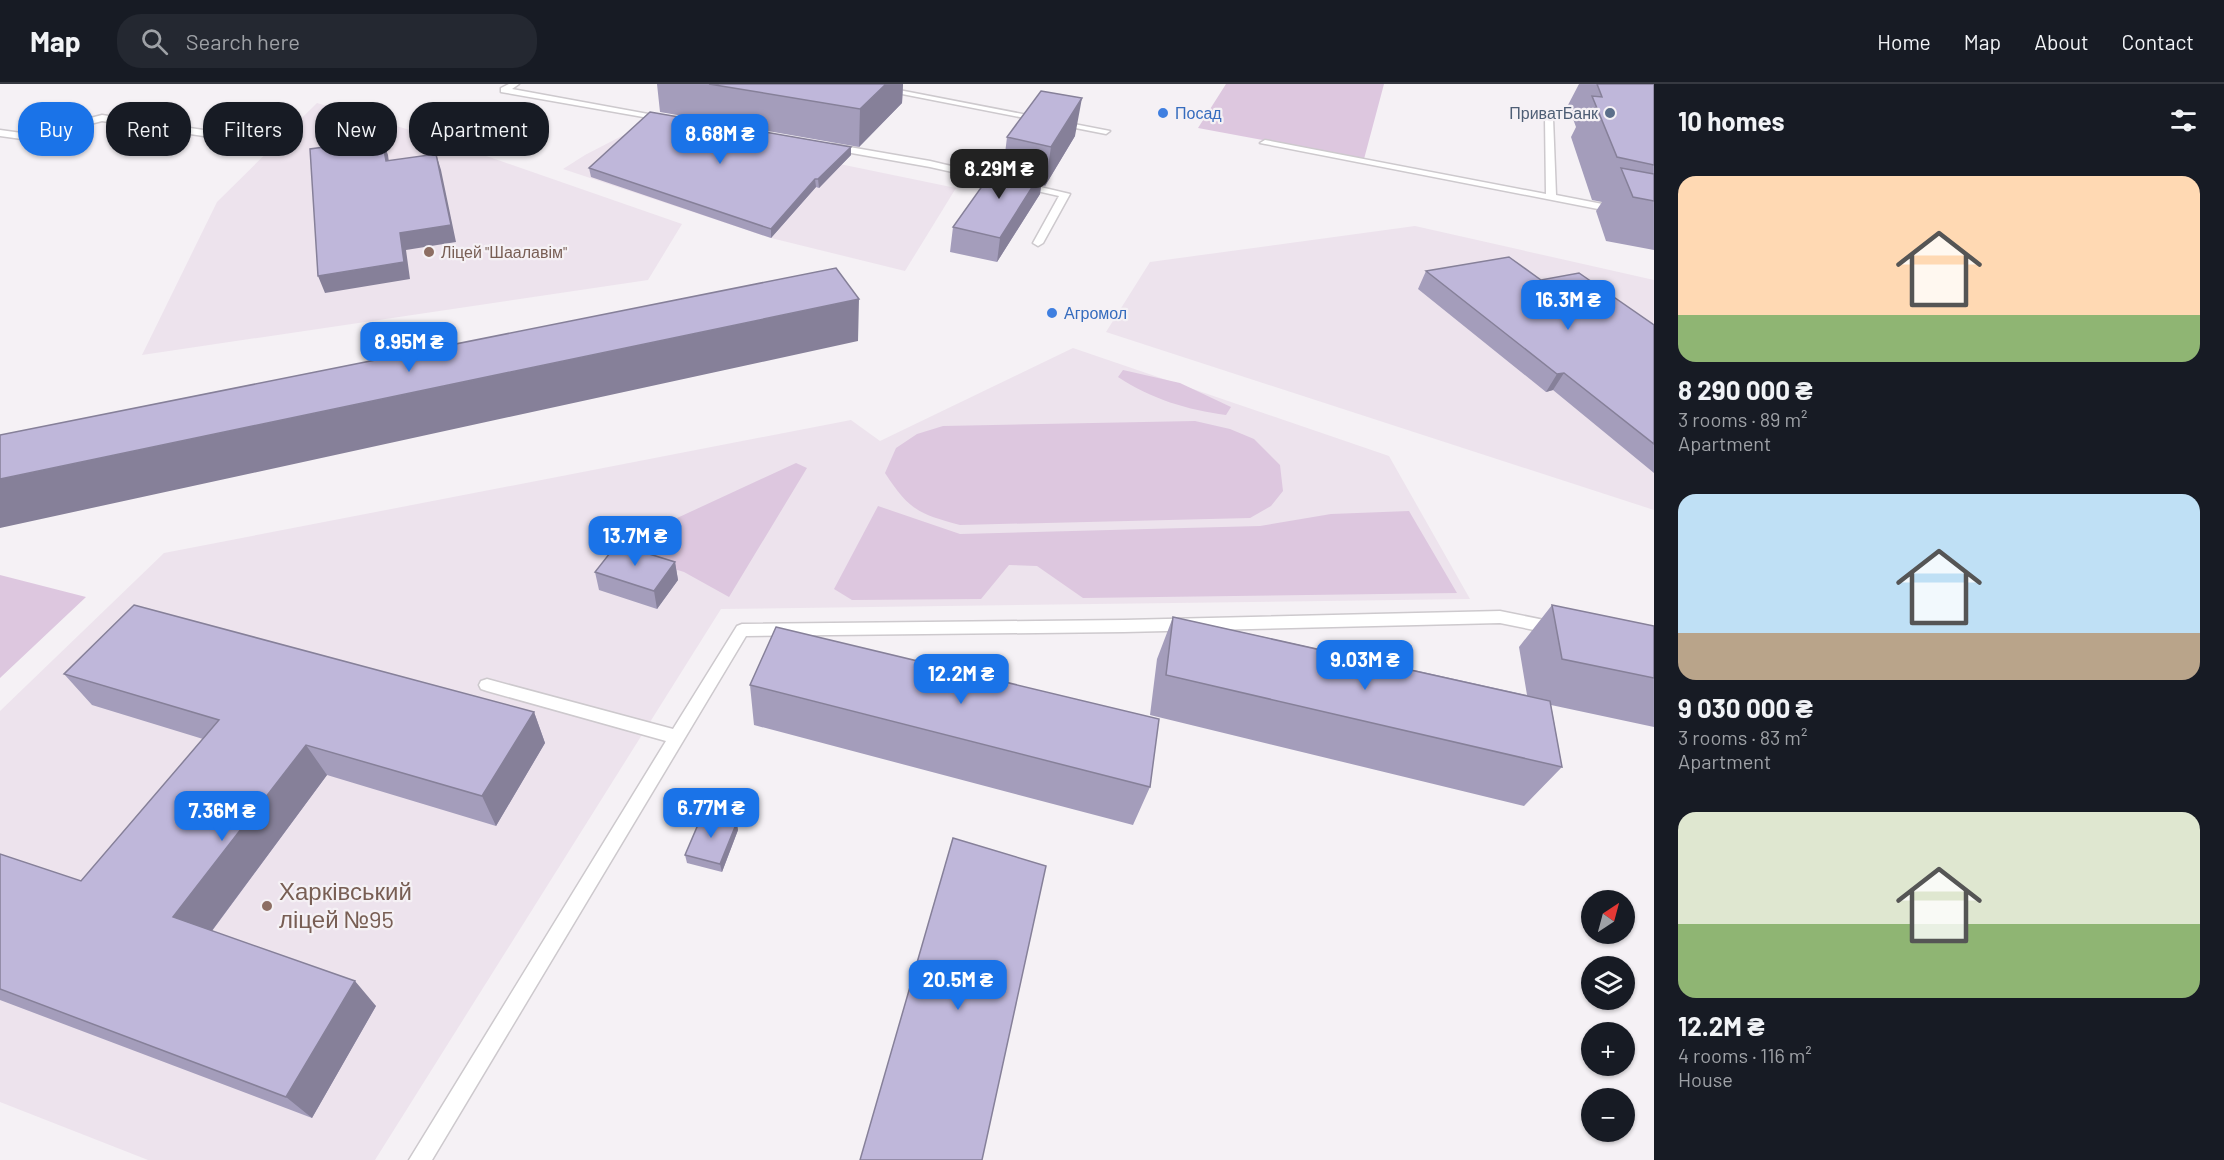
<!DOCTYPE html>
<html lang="en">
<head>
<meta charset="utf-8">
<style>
	body { margin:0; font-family:Barlow,sans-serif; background:#242831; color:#f1f3f6; height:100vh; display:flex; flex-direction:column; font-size:22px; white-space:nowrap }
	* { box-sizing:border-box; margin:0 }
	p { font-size:20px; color:#9ea1a6 }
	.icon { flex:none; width:33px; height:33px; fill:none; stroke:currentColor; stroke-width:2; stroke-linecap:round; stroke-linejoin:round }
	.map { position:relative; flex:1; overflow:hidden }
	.drawer { display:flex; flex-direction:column; background:#171b24; width:570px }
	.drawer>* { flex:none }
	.banner { position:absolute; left:18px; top:18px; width:570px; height:54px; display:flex; gap:12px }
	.needle { width:39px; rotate:36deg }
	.controls { position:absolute; left:1581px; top:806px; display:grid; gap:12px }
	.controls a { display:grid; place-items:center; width:54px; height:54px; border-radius:50%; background:#171b24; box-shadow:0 2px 4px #0004; font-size:30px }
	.price { position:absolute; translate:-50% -51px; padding:0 14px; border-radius:12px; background:#1a73e8; color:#fff; font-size:20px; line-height:39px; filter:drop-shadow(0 2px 3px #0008) }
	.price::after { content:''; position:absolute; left:50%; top:36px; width:18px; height:14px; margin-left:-9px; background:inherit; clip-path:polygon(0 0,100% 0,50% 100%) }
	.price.selected { background:#222; color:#fff }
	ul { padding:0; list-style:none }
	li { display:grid; align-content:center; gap:12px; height:318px; padding:0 24px }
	li span { display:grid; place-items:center; height:186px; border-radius:18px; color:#555 }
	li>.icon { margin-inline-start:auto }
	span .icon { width:108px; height:108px; fill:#fffc; stroke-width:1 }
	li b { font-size:26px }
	h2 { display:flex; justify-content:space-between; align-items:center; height:72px; padding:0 24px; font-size:26px }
	.pill { padding:0 21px; border-radius:24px; background:#171b24; box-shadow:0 2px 4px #0004; font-size:21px; line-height:54px }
	.pill.selected { background:#1a73e8; color:#fff }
	header { display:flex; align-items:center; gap:36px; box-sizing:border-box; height:84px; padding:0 30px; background:#171b24; border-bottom:2px solid #363941 }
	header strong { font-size:28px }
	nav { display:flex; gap:33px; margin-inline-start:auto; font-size:21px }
	.search { width:420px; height:54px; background:#242831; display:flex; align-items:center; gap:15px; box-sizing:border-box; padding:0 21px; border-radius:24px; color:#9ea1a6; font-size:22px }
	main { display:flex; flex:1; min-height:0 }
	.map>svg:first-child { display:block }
</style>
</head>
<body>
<header>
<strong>Map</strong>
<div class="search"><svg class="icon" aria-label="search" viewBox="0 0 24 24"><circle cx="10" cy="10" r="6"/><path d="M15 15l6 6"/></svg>Search here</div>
<nav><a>Home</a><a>Map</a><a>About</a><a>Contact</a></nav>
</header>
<main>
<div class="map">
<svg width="1654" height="1076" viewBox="0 0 1654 1076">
	<rect width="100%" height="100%" fill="#f5f1f5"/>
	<path fill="#ede3ed" d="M 317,19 L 417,48 L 682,140 L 648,196 L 142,271 L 217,118 Z
		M 645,40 L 956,104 L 905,187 L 771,154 L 563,85 L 585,71 Z
		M 1415,142 L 1654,196 L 1654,426 L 1106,248 L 1150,178 Z
		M 1073,264 L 1389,372 L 1470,515 L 721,525 L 375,1076 L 148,1076 L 0,1018 L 0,627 L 164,469 L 851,336 L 880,357 Z"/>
	<path fill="#ddc7df" d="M 1226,0 L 1384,0 L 1364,75 L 1198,44 Z
		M 1123,286 L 1180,299 L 1231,323 L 1226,331 C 1188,326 1151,315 1118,293 Z
		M 1195,337 L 1230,345 L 1254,355 L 1280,381 L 1283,407 L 1271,422 L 1250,434 L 960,441 C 919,430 909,426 885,389 L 896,364 L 917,350 L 943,342 Z
		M 796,379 L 807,384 L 729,513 L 684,488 L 610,465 Z
		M 878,422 L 960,450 L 1260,442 L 1331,430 L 1409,427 L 1457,509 L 1083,514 L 1037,482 L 1009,481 L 981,515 L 852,516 L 834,505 Z
		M 0,491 L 86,513 L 0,594 Z"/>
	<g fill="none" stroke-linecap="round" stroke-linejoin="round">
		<defs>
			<path id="lane" d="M 509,0 L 519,0 L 512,5 L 670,34 L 666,37 L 501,8 L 501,4 Z
				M 851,0 L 868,0 L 1110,47 L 1106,50 Z
				M 102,31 L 257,54 L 261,57 L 257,60 L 102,37 L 29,56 L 0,52 L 0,46 L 29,50 Z
				M 1549,31 L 1553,34 L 1556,111 L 1654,130 L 1654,136 L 1260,59 L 1265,56 L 1546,110 L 1545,34 Z
				M 832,60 L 930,77 L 1070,110 L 1043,159 L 1038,162 L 1033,159 L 1059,112 L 930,83 L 829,65 L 827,63 Z
				M 1500,527 L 1554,538 L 1559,540 L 1562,544 L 1559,548 L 1554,550 L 1500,539 L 1124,548 L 746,552 L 432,1076 L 409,1076 L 666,657 L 487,607 L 481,605 L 479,601 L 481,597 L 487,595 L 673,645 L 737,542 L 742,540 L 1124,536 Z"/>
		</defs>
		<use href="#lane" stroke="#cdc9cd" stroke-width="3"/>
		<use href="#lane" fill="#fff" fill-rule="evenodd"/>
	</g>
	<path fill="#a49dbb" d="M 657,0 L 903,0 L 902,19 L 859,63 L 660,28 Z
		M 1579,0 L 1654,0 L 1654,166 L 1606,157 L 1596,127 L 1602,118 L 1592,116 L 1571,53 L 1576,43 L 1568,21 Z
		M 1075,52 L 1045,102 L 1041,101 L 1040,110 L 997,178 L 950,168 L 953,143 L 1004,78 L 1007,53 Z
		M 851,71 L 819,104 L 816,103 L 771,154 L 591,93 L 589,84 Z
		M 1426,187 L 1541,196 L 1654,241 L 1654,389 L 1553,306 L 1546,308 L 1418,205 Z
		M 675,478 L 678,496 L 657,525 L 599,506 L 595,488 Z
		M 1552,521 L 1654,542 L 1654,643 L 1551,621 L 1562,683 L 1524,722 L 1150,631 L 1157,575 L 1173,533 L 1527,611 L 1519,563 Z
		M 64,590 L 534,628 L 545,659 L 496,742 L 327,691 L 212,847 L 376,922 L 312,1034 L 0,916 L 0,770 L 81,797 L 203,655 L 92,621 Z
		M 750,601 L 1150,703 L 1133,741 L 754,641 Z
		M 738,746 L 722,788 L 687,779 L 685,771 Z"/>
	<path fill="#868099" d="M 886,0 L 903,0 L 902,19 L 859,63 L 860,25 Z
		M 1082,14 L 1075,52 L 1045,102 L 1051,63 Z
		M 382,55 L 388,71 L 391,93 L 386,77 Z
		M 851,63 L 851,71 L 819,104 L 818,95 Z
		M 436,70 L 441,86 L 456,158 L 406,166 L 410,195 L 325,209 L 318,192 L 400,149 Z
		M 1043,86 L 1040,110 L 997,178 L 1000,154 Z
		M 815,95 L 816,103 L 771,154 L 771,145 Z
		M 859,215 L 858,257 L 0,444 L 0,395 Z
		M 1564,289 L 1553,306 L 1546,308 L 1557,290 Z
		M 675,478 L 678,496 L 657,525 L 654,507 Z
		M 534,628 L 545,659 L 496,742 L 482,712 Z
		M 306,661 L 327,691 L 202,860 L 173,833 Z
		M 737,738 L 738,746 L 722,788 L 720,780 Z
		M 355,897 L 376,922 L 312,1034 L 286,1013 Z"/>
	<path fill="#bfb7da" stroke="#868099" stroke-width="1.5" d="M 709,0 L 886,0 L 860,25 Z
		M 1597,0 L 1654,0 L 1654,81 L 1617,73 L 1592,12 L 1602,13 Z
		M 1041,7 L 1082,14 L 1051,63 L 1007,53 Z
		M 650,28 L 851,63 L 818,95 L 815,95 L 771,145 L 589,84 Z
		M 382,55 L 386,77 L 436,70 L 451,141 L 400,149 L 404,178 L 318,192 L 310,65 Z
		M 1000,77 L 1043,86 L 1000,154 L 953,143 Z
		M 1621,84 L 1654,90 L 1654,117 L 1633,113 Z
		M 1509,173 L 1541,196 L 1579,189 L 1654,241 L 1654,360 L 1564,289 L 1557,290 L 1426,187 Z
		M 836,184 L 859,215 L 0,395 L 0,351 Z
		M 617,460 L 675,478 L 654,507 L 595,488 Z
		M 134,521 L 534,628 L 482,712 L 306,661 L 173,833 L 355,897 L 286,1013 L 0,905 L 0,770 L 81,797 L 219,636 L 64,590 Z
		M 1552,521 L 1654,542 L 1654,594 L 1562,575 Z
		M 1173,533 L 1550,617 L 1562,683 L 1166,591 Z
		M 776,543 L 1159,635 L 1150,703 L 750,601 Z
		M 703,729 L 737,738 L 720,780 L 685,771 Z
		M 953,754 L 1046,782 L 982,1076 L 860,1076 Z"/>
	<g fill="#3f7fe0" stroke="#f5f1f5" stroke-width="2">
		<circle cx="1163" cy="29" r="6"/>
		<circle cx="1052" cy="229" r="6"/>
	</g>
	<circle fill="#5c6f8a" stroke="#f5f1f5" stroke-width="2" cx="1610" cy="29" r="6"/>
	<g fill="#8d6e63" stroke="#f5f1f5" stroke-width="2">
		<circle cx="429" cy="168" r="6"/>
		<circle cx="267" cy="822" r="6"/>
	</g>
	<g text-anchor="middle" stroke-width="4.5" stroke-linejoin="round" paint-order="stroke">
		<g font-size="16" fill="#366cbe" stroke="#f5f1f5" text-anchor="start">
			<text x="1175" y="35">Посад</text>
			<text x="1064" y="235">Агромол</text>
		</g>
		<g font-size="16" fill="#4e5e75" stroke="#f5f1f5" text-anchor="end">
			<text x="1598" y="35">ПриватБанк</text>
		</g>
		<g font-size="16" fill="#785e54" stroke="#f5f1f5" text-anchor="start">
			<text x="441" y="174">Ліцей "Шаалавім"</text>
		</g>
		<g font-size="24" fill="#785e54" stroke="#f5f1f5" text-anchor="start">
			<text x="279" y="816">Харківський<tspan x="279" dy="28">ліцей №95</tspan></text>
		</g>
	</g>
</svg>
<div class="controls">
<a><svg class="needle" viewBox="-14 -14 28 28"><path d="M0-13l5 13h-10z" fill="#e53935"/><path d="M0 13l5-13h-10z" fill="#9ea1a6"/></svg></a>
<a><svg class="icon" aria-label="layers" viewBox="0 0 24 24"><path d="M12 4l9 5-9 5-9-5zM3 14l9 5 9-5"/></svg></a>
<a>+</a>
<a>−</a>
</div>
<b class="price" style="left:720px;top:81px">8.68M ₴</b>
<b class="price selected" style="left:999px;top:116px">8.29M ₴</b>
<b class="price" style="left:1568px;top:247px">16.3M ₴</b>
<b class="price" style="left:409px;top:289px">8.95M ₴</b>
<b class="price" style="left:635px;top:483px">13.7M ₴</b>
<b class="price" style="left:1365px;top:607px">9.03M ₴</b>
<b class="price" style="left:961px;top:621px">12.2M ₴</b>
<b class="price" style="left:711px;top:755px">6.77M ₴</b>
<b class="price" style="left:222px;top:758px">7.36M ₴</b>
<b class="price" style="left:958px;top:927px">20.5M ₴</b>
<div class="banner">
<a class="pill selected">Buy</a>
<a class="pill">Rent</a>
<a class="pill">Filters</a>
<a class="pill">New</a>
<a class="pill">Apartment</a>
</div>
</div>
<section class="drawer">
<h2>10 homes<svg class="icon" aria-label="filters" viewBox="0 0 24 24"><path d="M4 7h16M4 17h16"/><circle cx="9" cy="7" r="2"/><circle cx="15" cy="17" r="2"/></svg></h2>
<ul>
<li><span style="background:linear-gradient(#ffd9b3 75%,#8fb573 0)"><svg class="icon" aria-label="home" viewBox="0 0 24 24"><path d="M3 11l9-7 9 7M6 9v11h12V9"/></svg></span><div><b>8 290 000 ₴</b><p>3 rooms · 89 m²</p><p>Apartment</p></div></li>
<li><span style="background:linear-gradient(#bfe0f5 75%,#b9a48a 0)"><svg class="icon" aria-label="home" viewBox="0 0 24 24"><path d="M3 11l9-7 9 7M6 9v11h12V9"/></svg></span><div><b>9 030 000 ₴</b><p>3 rooms · 83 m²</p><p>Apartment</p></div></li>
<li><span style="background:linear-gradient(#dfe7d0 60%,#8fb573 0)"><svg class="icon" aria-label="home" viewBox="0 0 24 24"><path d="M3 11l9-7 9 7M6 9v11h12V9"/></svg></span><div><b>12.2M ₴</b><p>4 rooms · 116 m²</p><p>House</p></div></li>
</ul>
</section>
</main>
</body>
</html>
